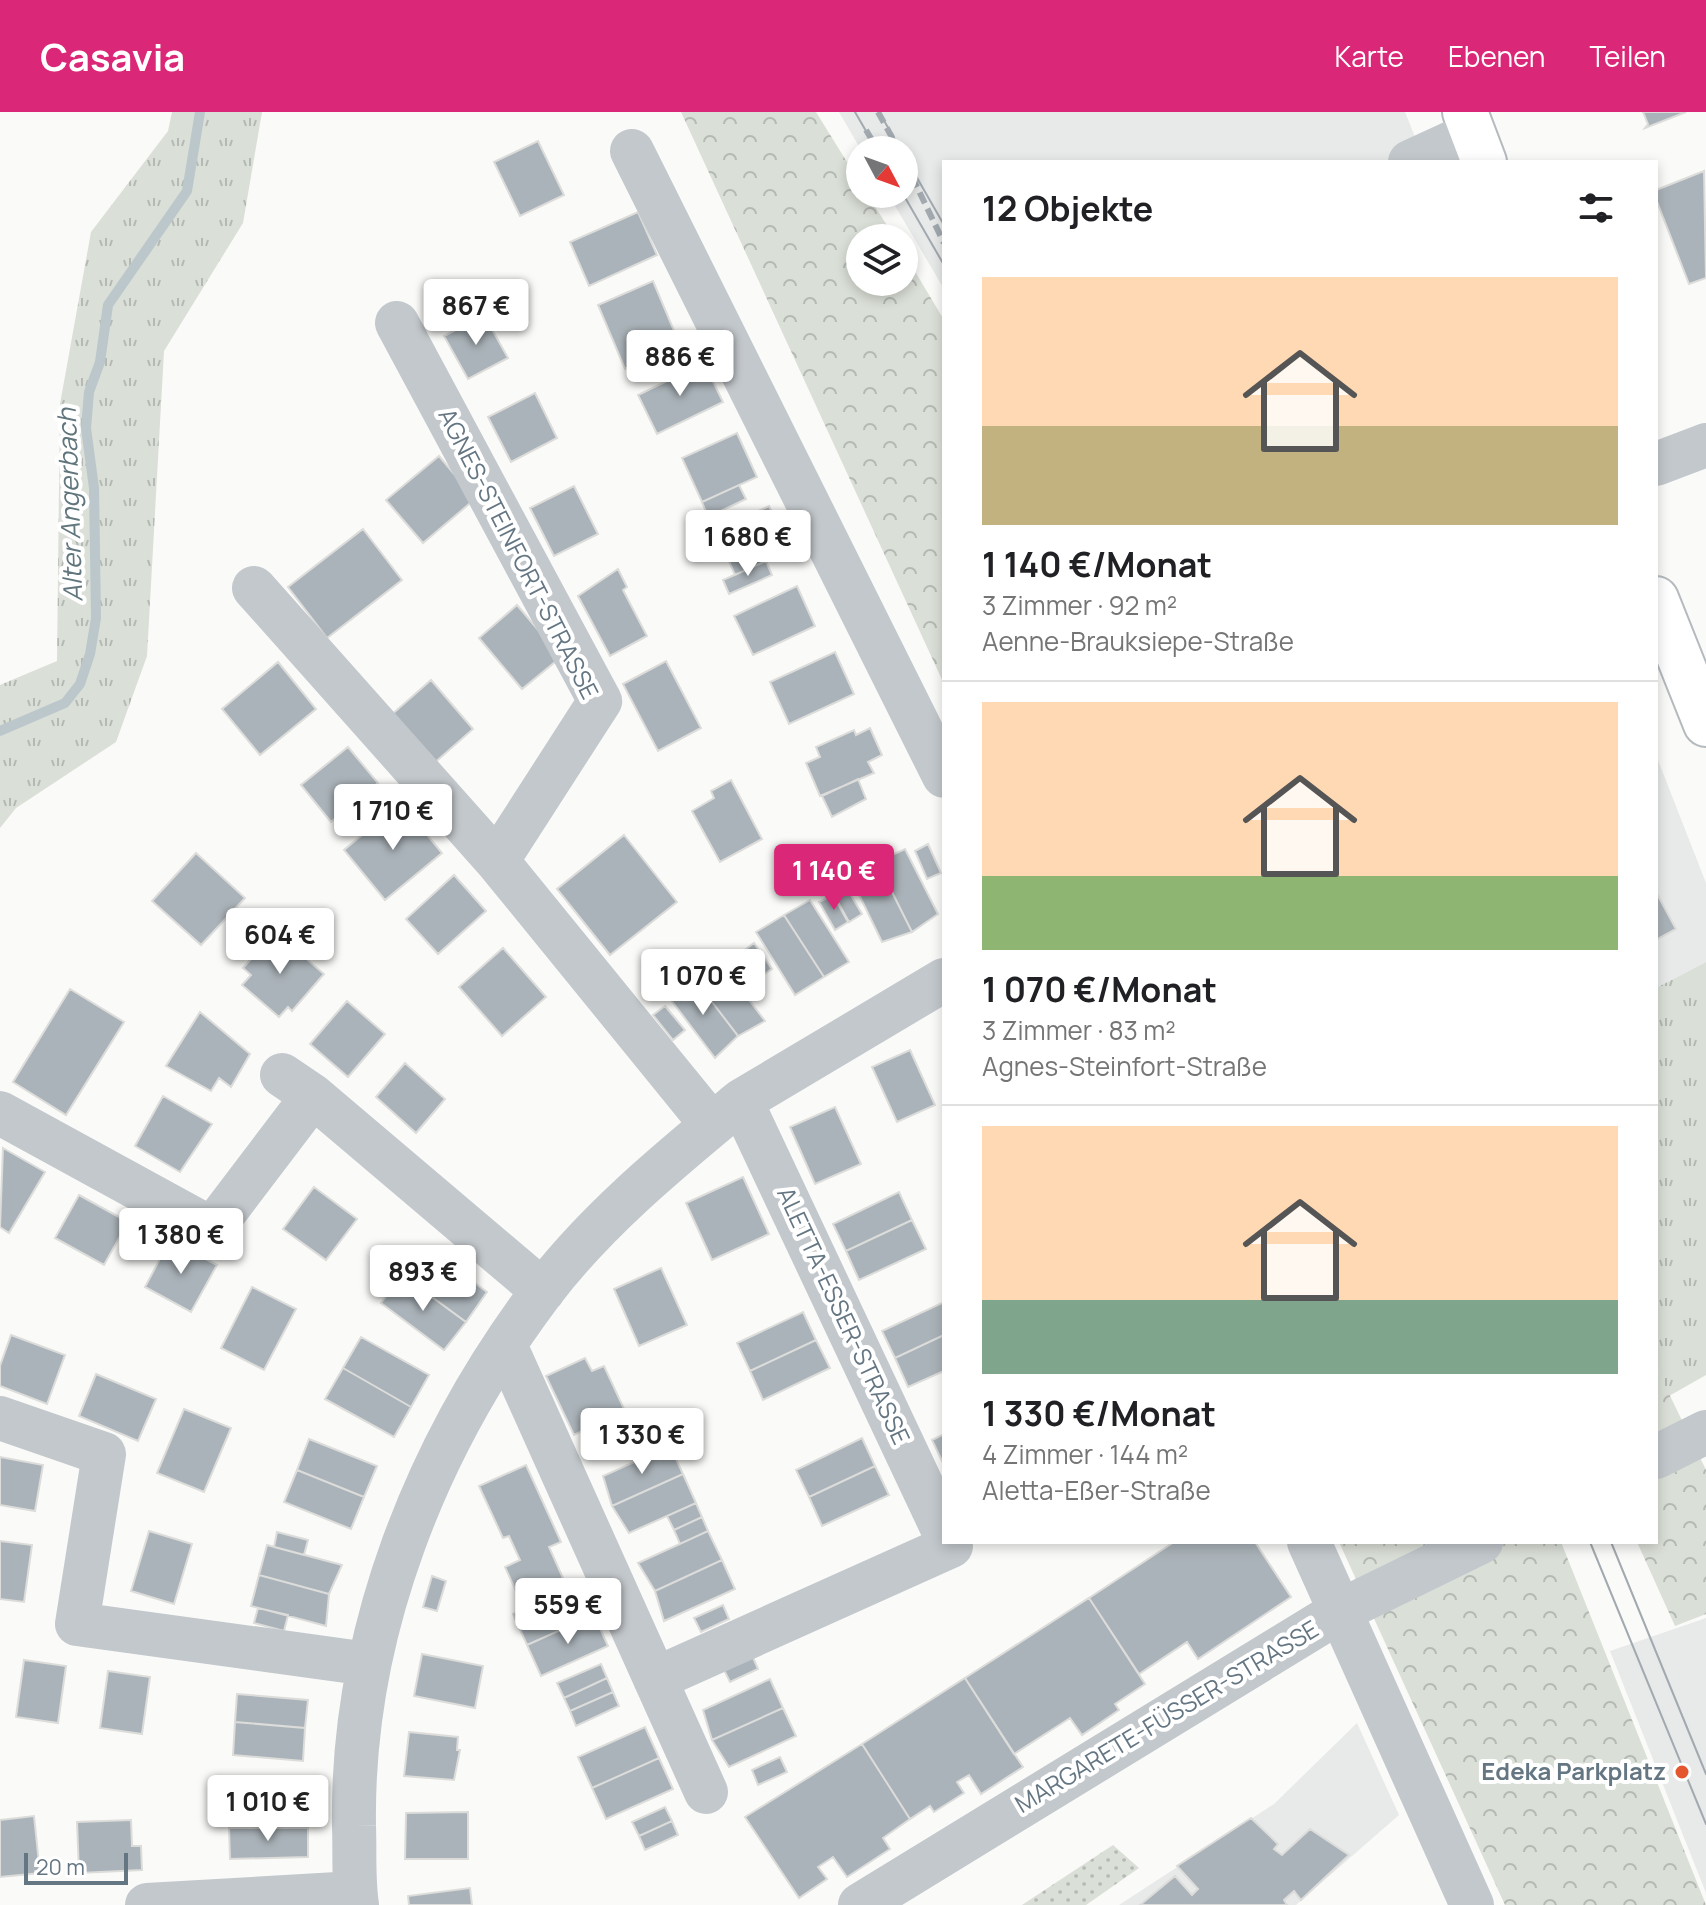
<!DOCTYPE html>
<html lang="de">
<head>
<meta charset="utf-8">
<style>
	body { margin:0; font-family:Manrope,sans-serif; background:#f2f2f2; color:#202124; height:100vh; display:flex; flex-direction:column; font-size:30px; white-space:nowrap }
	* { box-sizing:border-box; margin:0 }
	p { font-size:26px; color:#757577 }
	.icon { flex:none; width:44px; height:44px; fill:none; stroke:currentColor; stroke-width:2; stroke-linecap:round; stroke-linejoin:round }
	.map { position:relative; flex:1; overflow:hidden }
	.details { position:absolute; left:942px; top:48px; width:716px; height:1384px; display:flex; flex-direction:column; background:#fff; border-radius:0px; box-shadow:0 4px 12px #0003 }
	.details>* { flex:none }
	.needle { width:52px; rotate:131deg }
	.buttons { position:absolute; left:846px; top:24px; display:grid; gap:16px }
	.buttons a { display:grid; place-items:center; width:72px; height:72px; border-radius:50%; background:#fff; box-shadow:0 4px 12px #0003; font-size:40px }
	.scale { position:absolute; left:24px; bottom:20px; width:104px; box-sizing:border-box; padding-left:8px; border:4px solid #657683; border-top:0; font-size:22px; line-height:28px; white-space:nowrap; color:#657683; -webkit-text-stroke:6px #fff; paint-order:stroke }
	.price { position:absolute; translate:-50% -68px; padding:0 18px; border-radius:8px; background:#fff; color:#222; font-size:26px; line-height:52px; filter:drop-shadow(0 2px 4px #0008) }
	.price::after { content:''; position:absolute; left:50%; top:48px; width:24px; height:18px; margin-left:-12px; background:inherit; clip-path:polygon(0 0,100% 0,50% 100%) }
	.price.selected { background:#db2777; color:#fff }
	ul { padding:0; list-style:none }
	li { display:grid; align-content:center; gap:16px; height:424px; padding:0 40px }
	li+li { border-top:2px solid #e0e0e0 }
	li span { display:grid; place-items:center; height:248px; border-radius:0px; color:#555 }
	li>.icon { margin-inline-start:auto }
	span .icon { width:144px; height:144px; fill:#fffc; stroke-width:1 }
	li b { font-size:34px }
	h2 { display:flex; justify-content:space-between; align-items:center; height:96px; padding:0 40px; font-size:34px }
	header { display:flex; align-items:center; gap:48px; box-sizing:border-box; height:112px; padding:0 40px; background:#db2777; color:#fff }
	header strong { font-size:38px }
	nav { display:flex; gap:44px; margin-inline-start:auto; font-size:28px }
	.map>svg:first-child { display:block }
</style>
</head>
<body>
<header>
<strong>Casavia</strong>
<nav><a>Karte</a><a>Ebenen</a><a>Teilen</a></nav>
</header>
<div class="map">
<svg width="1706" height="1793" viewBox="0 0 1706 1793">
	<defs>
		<pattern id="grass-tufts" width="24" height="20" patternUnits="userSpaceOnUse" patternTransform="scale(2)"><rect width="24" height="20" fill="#dadfd7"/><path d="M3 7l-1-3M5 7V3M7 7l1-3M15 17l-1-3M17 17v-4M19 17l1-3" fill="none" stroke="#b4b9b4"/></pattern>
		<pattern id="forest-crowns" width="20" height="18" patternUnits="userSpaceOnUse" patternTransform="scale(2)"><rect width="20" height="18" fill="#dadfd7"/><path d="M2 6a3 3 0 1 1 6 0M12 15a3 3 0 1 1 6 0" fill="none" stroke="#b4b9b4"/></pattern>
		<pattern id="park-dots" width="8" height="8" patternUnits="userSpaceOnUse" patternTransform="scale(2)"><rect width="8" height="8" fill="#dadfd7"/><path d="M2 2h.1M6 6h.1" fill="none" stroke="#b4b9b4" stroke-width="1.8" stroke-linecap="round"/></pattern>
	</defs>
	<rect width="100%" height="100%" fill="#fafaf8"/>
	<path fill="#e8e9e9" d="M 839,0 L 1405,0 L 1425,50 L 944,50 L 944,177 L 888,82 L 904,82 L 904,38 L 861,38 Z
		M 1656,643 L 1706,771 L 1706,850 L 1656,876 Z
		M 1706,1506 L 1706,1781 L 1610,1539 Z
		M 1357,1611 L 1399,1703 L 1296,1793 L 1119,1793 L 1274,1692 Z"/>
	<path fill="url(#grass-tufts)" d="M 172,0 L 262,0 L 243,111 L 164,239 L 147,544 L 116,630 L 16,696 L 0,716 L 0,573 L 57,549 L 60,292 L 91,120 L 168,19 Z
		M 1706,850 L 1706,1263 L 1669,1284 L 1656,1255 L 1656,876 Z"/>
	<path fill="url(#forest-crowns)" d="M 681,0 L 816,0 L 860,71 L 860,82 L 867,82 L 895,126 L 860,126 L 860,170 L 904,170 L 904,141 L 944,208 L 944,572 Z
		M 1656,1255 L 1706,1358 L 1706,1502 L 1675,1514 L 1637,1430 L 1656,1430 Z
		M 1339,1430 L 1561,1430 L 1706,1793 L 1505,1793 Z"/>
	<path fill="url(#park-dots)" d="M 1113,1733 L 1139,1756 L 1086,1793 L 1022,1793 Z"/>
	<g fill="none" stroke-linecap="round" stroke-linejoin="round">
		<path stroke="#bbc7cb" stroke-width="10" d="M 0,619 L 65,591 L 80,572 L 90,542 L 96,506 L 94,376 L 86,316 L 89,280 L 100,250 L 108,193 L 187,79 L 200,0"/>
	</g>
	<path fill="#aab3b9" stroke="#dcdcda" stroke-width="2" d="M 1643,0 L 1686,0 L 1645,16 L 1648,12 Z
		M 538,29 L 564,83 L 520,104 L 494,50 Z
		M 1704,59 L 1706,166 L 1689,172 L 1656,87 L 1656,78 Z
		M 638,100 L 657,143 L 589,174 L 570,130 Z
		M 653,169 L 680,233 L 625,257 L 598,193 Z
		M 484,203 L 508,246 L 468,267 L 444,224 Z
		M 704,251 L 723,290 L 657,322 L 638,283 Z
		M 535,281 L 557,326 L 511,350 L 488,305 Z
		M 737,321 L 757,365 L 702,390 L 682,346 Z
		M 439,344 L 475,387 L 423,431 L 386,388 Z
		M 739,373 L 746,387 L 708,405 L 702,390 Z
		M 574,374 L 598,422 L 554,444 L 530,396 Z
		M 769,394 L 790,438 L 735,463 L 716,419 Z
		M 363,417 L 402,468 L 327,526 L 288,475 Z
		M 766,449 L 772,463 L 729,482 L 723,468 Z
		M 618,457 L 627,475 L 623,478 L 647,524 L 610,544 L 578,484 Z
		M 797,474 L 815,514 L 753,543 L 734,504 Z
		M 517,493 L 561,545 L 522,577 L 479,526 Z
		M 835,540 L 854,582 L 789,612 L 770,570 Z
		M 666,549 L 701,616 L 658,639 L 623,572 Z
		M 278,550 L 316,597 L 260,643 L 222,597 Z
		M 431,568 L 473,617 L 432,653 L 390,604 Z
		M 870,616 L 882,643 L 868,650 L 874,661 L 820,684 L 806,651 L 820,645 L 816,635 L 854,618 L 856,623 Z
		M 348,635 L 378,671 L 331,710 L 301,673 Z
		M 858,667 L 866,687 L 832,705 L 822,684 Z
		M 731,668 L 762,727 L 720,750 L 692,699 L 714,686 L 711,679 Z
		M 401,691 L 442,741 L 385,788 L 344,738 Z
		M 624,723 L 677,790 L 610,843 L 557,777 Z
		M 928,732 L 941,761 L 927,767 L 915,739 Z
		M 905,737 L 938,802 L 912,820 L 877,750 Z
		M 196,741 L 245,786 L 201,833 L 152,789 Z
		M 877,750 L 912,820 L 882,830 L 850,764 Z
		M 454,763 L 486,799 L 438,842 L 406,807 Z
		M 846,775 L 862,802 L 849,810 L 834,783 Z
		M 1656,780 L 1676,817 L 1656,828 Z
		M 833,783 L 848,810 L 835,818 L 819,790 Z
		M 810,788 L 849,850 L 824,865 L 784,803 Z
		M 784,803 L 824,865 L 795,883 L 756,820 Z
		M 275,820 L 324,862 L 292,899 L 288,895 L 279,905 L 242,873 L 251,863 L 243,856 Z
		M 754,831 L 772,857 L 760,865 L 742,840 Z
		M 503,836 L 546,885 L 502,924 L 459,875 Z
		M 742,840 L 760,865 L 746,874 L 729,848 Z
		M 718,847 L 765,909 L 738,924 L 693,865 Z
		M 693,865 L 738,924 L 715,946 L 668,884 Z
		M 70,877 L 124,910 L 66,1003 L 13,970 Z
		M 347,889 L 385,922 L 348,965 L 310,932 Z
		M 665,894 L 685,918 L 673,928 L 653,903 Z
		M 200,900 L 250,942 L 231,975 L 219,966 L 211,979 L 166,954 Z
		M 910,938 L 935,993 L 897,1010 L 872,955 Z
		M 405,951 L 445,987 L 416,1021 L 376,985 Z
		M 163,984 L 212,1012 L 180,1060 L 135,1034 Z
		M 835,995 L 861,1052 L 815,1072 L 790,1015 Z
		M 3,1036 L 45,1060 L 9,1121 L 0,1115 Z
		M 743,1065 L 769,1122 L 712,1148 L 686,1091 Z
		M 314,1075 L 357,1107 L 326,1148 L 283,1117 Z
		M 899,1080 L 912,1108 L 846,1139 L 833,1112 Z
		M 79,1083 L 128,1110 L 104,1153 L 55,1126 Z
		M 912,1108 L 926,1137 L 859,1168 L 846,1139 Z
		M 170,1128 L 217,1153 L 191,1200 L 145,1175 Z
		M 424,1134 L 487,1180 L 466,1210 L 402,1163 Z
		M 661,1156 L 687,1213 L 639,1234 L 614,1177 Z
		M 402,1163 L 466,1210 L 444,1238 L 381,1191 Z
		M 252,1175 L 296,1197 L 264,1258 L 221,1236 Z
		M 944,1190 L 944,1223 L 895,1246 L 882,1219 Z
		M 803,1200 L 816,1228 L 750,1259 L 737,1231 Z
		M 11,1223 L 65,1243 L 47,1292 L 0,1274 L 0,1254 Z
		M 944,1223 L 944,1259 L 908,1275 L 895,1246 Z
		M 361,1225 L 429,1263 L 411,1295 L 343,1256 Z
		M 816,1228 L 830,1256 L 763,1288 L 750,1259 Z
		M 585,1246 L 592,1259 L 604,1254 L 625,1299 L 574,1323 L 546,1264 Z
		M 343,1256 L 411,1295 L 394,1325 L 325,1287 Z
		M 96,1262 L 156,1287 L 138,1329 L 79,1304 Z
		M 184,1297 L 231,1316 L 204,1380 L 157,1361 Z
		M 647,1315 L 653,1329 L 620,1344 L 614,1330 Z
		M 944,1322 L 944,1353 L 932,1328 Z
		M 862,1326 L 875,1354 L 809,1385 L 796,1358 Z
		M 309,1327 L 377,1354 L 364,1385 L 297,1358 Z
		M 670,1334 L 683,1362 L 612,1394 L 603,1364 Z
		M 0,1345 L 43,1353 L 35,1399 L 0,1393 Z
		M 526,1353 L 561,1430 L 549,1435 L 563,1466 L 519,1486 L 505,1455 L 520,1448 L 509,1424 L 503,1426 L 479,1374 Z
		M 875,1354 L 889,1383 L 822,1414 L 809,1385 Z
		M 297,1358 L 364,1385 L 351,1417 L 284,1390 Z
		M 683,1362 L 696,1391 L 629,1421 L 612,1394 Z
		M 696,1391 L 702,1405 L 674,1418 L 667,1404 Z
		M 702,1405 L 708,1419 L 680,1432 L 674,1418 Z
		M 149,1419 L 192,1432 L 174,1492 L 131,1479 Z
		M 708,1419 L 722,1448 L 655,1479 L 638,1451 Z
		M 277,1420 L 308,1428 L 304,1443 L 274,1435 Z
		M 0,1429 L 32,1433 L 24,1490 L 0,1487 Z
		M 1174,1430 L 1255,1430 L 1291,1485 L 1198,1547 L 1187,1530 L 1139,1562 L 1089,1486 Z
		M 267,1433 L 342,1453 L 329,1482 L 259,1463 Z
		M 722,1448 L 735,1477 L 664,1509 L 655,1479 Z
		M 259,1463 L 329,1482 L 326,1514 L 251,1494 Z
		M 432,1464 L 446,1469 L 437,1499 L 423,1495 Z
		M 580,1471 L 594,1503 L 527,1533 L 513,1502 Z
		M 1089,1486 L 1145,1572 L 1115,1592 L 1119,1598 L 1082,1623 L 1070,1606 L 1014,1642 L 965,1566 Z
		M 723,1493 L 729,1507 L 701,1520 L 694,1506 Z
		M 258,1496 L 288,1503 L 284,1519 L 254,1511 Z
		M 594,1503 L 608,1534 L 541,1564 L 527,1533 Z
		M 422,1542 L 483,1554 L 475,1596 L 414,1584 Z
		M 752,1543 L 758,1557 L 730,1570 L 723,1556 Z
		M 24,1548 L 66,1554 L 58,1611 L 16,1605 Z
		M 601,1552 L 607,1566 L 564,1586 L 557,1571 Z
		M 108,1559 L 150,1565 L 142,1622 L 100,1616 Z
		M 607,1566 L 613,1580 L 570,1599 L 564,1586 Z
		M 965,1566 L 1023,1655 L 981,1682 L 969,1663 L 957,1670 L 964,1681 L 934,1700 L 930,1694 L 910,1707 L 862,1632 Z
		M 770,1567 L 783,1596 L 712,1628 L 703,1598 Z
		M 613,1580 L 619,1594 L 576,1614 L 570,1599 Z
		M 237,1582 L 308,1588 L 305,1616 L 235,1610 Z
		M 783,1596 L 796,1624 L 729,1655 L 712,1628 Z
		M 235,1610 L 305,1616 L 303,1649 L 233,1643 Z
		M 645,1615 L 659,1646 L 592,1676 L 578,1645 Z
		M 409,1620 L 458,1625 L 457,1638 L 460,1638 L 454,1668 L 404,1664 Z
		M 862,1632 L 910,1707 L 883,1726 L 890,1737 L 847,1765 L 833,1745 L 818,1755 L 827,1767 L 799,1786 L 745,1705 Z
		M 780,1645 L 787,1660 L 758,1673 L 752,1658 Z
		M 659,1646 L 673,1677 L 606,1707 L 592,1676 Z
		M 307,1685 L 308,1716 L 229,1716 L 229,1686 Z
		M 665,1695 L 672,1709 L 639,1724 L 632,1710 Z
		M 468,1700 L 468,1747 L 405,1747 L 406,1701 Z
		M 34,1704 L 40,1761 L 0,1765 L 0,1708 Z
		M 1251,1706 L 1278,1732 L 1274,1737 L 1282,1743 L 1310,1717 L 1349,1743 L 1301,1788 L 1294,1779 L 1284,1788 L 1287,1793 L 1140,1793 L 1175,1764 L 1192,1783 L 1198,1777 L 1177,1754 Z
		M 131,1708 L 132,1734 L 141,1734 L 142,1758 L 79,1761 L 77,1710 Z
		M 672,1709 L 678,1723 L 645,1738 L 639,1724 Z
		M 229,1716 L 308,1716 L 308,1745 L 230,1747 Z
		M 470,1776 L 472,1793 L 409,1793 L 408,1784 Z"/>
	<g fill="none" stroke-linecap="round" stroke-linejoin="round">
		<defs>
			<path id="major" d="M 1465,0 L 1484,50
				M 1656,487 L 1706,612"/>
		</defs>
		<use href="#major" stroke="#b5babe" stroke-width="48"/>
		<path stroke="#c3c8cc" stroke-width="44" d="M 632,39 L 944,664
			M 1410,50 L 1473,21
			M 397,211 L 600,589 L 497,749
			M 1656,352 L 1706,333
			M 254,476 L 497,749 L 712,1013
			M 282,963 L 313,984 L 543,1179
			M 741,989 L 944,1420
			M 0,1001 L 212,1117 L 313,984
			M 505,1233 L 706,1680
			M 0,1306 L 104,1342 L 77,1512 L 368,1552
			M 1656,1345 L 1706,1320
			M 1309,1430 L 1472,1793
			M 655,1567 L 951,1434 L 949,1430
			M 147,1793 L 355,1781
			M 357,1793 C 353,1767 355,1740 354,1714 C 351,1522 426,1334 541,1181 C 596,1108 671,1047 741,989 L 944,868
			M 860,1793 L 1342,1498 L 1481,1430"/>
		<use href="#major" stroke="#fff" stroke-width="44"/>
		<path stroke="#a2aab0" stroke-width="2" d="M 855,0 L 877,38
			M 879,0 L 901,38
			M 904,43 L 944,113
			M 903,82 L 944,153
			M 1590,1430 L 1706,1712
			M 1611,1430 L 1706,1662"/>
		<path stroke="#a2aab0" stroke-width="6" stroke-dasharray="12 6" stroke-linecap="butt" d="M 878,0 L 899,38
			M 866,18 L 878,38
			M 904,48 L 944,131"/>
	</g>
	<circle fill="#e4572e" stroke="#fff" stroke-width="3" cx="1682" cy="1660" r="8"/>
	<g text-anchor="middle" stroke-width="8" stroke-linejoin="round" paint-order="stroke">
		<g font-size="24" fill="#657683" stroke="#fff">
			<text transform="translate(518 442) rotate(63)" y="8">AGNES-STEINFORT-STRASSE</text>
			<text transform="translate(843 1204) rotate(65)" y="8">ALETTA-ESSER-STRASSE</text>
			<text transform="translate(1167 1605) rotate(-31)" y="8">MARGARETE-FÜSSER-STRASSE</text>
		</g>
		<g font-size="24" font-weight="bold" fill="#657683" stroke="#fff" text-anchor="end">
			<text x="1666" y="1668">Edeka Parkplatz</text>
		</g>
		<g font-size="26" font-style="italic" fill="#60757c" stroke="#fff">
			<text transform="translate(70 393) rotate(-92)" y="9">Alter Angerbach</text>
		</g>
	</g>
</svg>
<div class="buttons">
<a><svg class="needle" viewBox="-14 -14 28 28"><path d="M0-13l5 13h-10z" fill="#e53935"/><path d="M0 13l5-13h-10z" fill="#757577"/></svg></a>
<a><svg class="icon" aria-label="layers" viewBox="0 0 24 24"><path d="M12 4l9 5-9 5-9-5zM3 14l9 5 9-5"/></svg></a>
</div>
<div class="scale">20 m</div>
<b class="price" style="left:476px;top:235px">867 €</b>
<b class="price" style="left:680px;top:286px">886 €</b>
<b class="price" style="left:748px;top:466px">1 680 €</b>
<b class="price" style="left:393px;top:740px">1 710 €</b>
<b class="price selected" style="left:834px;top:800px">1 140 €</b>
<b class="price" style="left:280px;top:864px">604 €</b>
<b class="price" style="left:703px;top:905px">1 070 €</b>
<b class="price" style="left:181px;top:1164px">1 380 €</b>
<b class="price" style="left:423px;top:1201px">893 €</b>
<b class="price" style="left:642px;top:1364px">1 330 €</b>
<b class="price" style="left:568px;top:1534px">559 €</b>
<b class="price" style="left:268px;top:1731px">1 010 €</b>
<section class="details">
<h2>12 Objekte<svg class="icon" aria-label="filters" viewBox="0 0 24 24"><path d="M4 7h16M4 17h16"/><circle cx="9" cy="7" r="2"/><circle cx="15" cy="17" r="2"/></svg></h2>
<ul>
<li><span style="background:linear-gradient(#ffd9b3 60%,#c2b280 0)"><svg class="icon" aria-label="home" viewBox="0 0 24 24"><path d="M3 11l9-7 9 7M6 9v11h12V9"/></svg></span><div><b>1 140 €/Monat</b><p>3 Zimmer · 92 m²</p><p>Aenne-Brauksiepe-Straße</p></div></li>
<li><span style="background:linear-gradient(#ffd9b3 70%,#8fb573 0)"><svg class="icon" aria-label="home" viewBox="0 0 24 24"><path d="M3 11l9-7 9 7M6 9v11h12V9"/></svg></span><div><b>1 070 €/Monat</b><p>3 Zimmer · 83 m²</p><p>Agnes-Steinfort-Straße</p></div></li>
<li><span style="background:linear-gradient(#ffd9b3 70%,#7fa58c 0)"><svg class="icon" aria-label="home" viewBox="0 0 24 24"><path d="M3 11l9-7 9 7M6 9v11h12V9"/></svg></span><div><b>1 330 €/Monat</b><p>4 Zimmer · 144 m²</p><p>Aletta-Eßer-Straße</p></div></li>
</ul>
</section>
</div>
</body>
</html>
